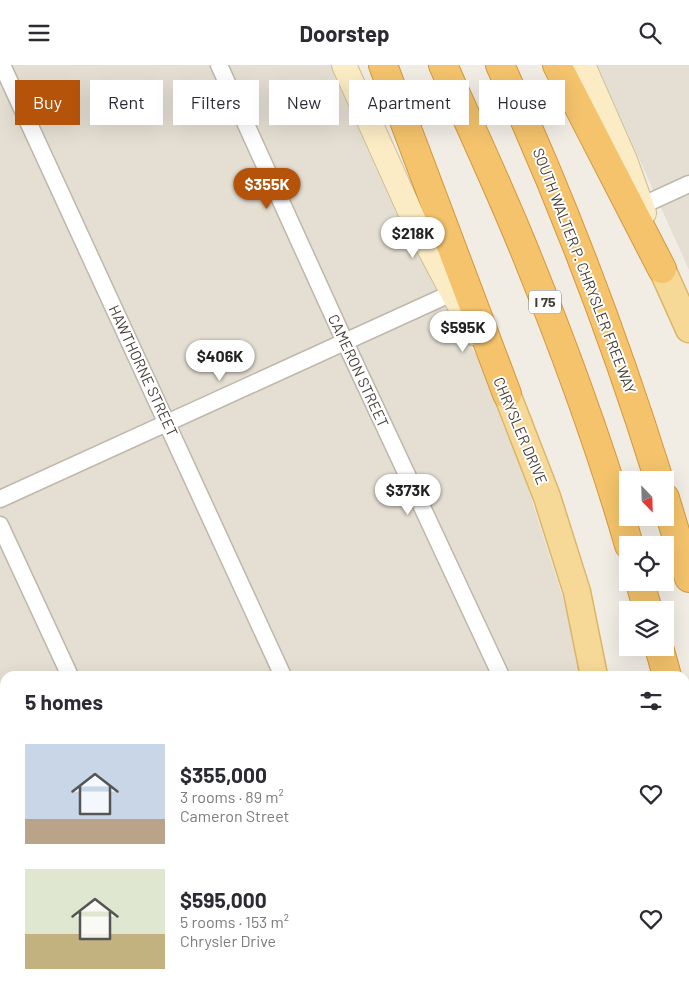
<!DOCTYPE html>
<html lang="en">
<head>
<meta charset="utf-8">
<style>
	body { margin:0; font-family:Barlow,sans-serif; background:#f7f7f7; color:#2b2b33; height:100vh; display:flex; flex-direction:column; font-size:19px; white-space:nowrap }
	* { box-sizing:border-box; margin:0 }
	p { font-size:16px; color:#7c7c81 }
	.icon { flex:none; width:28px; height:28px; fill:none; stroke:currentColor; stroke-width:2; stroke-linecap:round; stroke-linejoin:round }
	.map { position:relative; flex:1; overflow:hidden }
	.details { position:absolute; left:0px; top:606px; width:690px; height:321px; display:flex; flex-direction:column; background:#fff; border-radius:15px 15px 0 0; box-shadow:0 5px 20px #0002 }
	.details>* { flex:none }
	.top-card { position:absolute; left:15px; top:15px; width:660px; height:45px; display:flex; gap:10px }
	.needle { width:32px; rotate:157deg }
	.controls { position:absolute; left:619px; top:406px; display:grid; gap:10px }
	.controls a { display:grid; place-items:center; width:55px; height:55px; border-radius:0px; background:#fff; box-shadow:0 5px 20px #0002; font-size:25px }
	.price { position:absolute; translate:-50% -42px; padding:0 11px; border-radius:18px; background:#fff; color:#222; font-size:16px; line-height:32px; filter:drop-shadow(0 1px 2px #0008) }
	.price::after { content:''; position:absolute; left:50%; top:30px; width:15px; height:11px; margin-left:-8px; background:inherit; clip-path:polygon(0 0,100% 0,50% 100%) }
	.price.active { background:#b45309; color:#fff }
	ul { padding:0; list-style:none }
	li { display:flex; align-items:center; gap:15px; height:125px; padding:0 25px }
	li span { display:grid; place-items:center; flex:none; width:140px; height:100px; border-radius:0px; color:#555 }
	li>.icon { margin-inline-start:auto }
	span .icon { width:60px; height:60px; fill:#fffc; stroke-width:1 }
	li b { font-size:21px }
	h2 { display:flex; justify-content:space-between; align-items:center; height:60px; padding:0 25px; font-size:21px }
	.tag { padding:0 18px; border-radius:0px; background:#fff; box-shadow:0 5px 20px #0002; font-size:18px; line-height:45px }
	.tag.active { background:#b45309; color:#fff }
	header { display:flex; justify-content:space-between; align-items:center; height:65px; padding:0 25px; background:#fff; font-size:22px; font-weight:700 }
	.map>svg:first-child { display:block }
</style>
</head>
<body>
<header><svg class="icon" aria-label="menu" viewBox="0 0 24 24"><path d="M4 6h16M4 12h16M4 18h16"/></svg>Doorstep<svg class="icon" aria-label="search" viewBox="0 0 24 24"><circle cx="10" cy="10" r="6"/><path d="M15 15l6 6"/></svg></header>
<div class="map">
<svg width="689" height="927" viewBox="0 0 689 927">
	<rect width="100%" height="100%" fill="#f1ede5"/>
	<path fill="#e5dfd3" d="M 0,0 L 337,0 L 435,216 L 499,332 L 568,549 L 582,611 L 5,611 L 5,922 L 629,922 L 631,927 L 0,927 Z
		M 597,0 L 689,0 L 689,205 L 636,87 Z"/>
	<path fill="#d5cbbe" stroke="#ccc0af" d="M 5,762 L 5,780 L 2,782 L 0,778 L 0,764 Z
		M 5,789 L 5,807 L 3,808 L 0,802 L 0,791 Z
		M 74,922 L 82,922 L 84,927 L 64,927 Z"/>
	<g fill="none" stroke-linecap="round" stroke-linejoin="round">
		<defs>
			<path id="service" d="M 0,651 L 5,662
				M 126,922 L 128,927"/>
			<path id="minor" d="M 2,0 L 283,611
				M 219,0 L 345,277 L 501,611
				M 641,141 L 689,119
				M 0,434 L 452,228
				M 0,460 L 70,611
				M 0,882 L 5,893
				M 19,922 L 21,927
				M 213,922 L 216,927
				M 427,922 L 429,927
				M 645,922 L 648,927
				M 461,927 L 471,922"/>
			<path id="secondary" d="M 344,0 L 412,151 L 474,268
				M 583,0 L 625,95 L 644,148"/>
			<path id="primary" d="M 662,204 L 689,264
				M 507,329 L 547,432 L 577,527 L 594,611
				M 681,922 L 683,927"/>
			<path id="trunk" d="M 685,715 L 689,716"/>
			<path id="motorway" d="M 383,0 L 507,329
				M 443,0 C 472,65 502,129 528,194 C 566,288 601,383 629,480
				M 500,0 C 562,135 615,274 659,415
				M 557,0 L 662,204
				M 665,433 L 689,513
				M 640,518 L 648,545
				M 659,582 L 667,611
				M 685,671 L 689,685"/>
		</defs>
		<use href="#service" stroke="#bfb7ab" stroke-width="11"/>
		<use href="#minor" stroke="#bfb7ab" stroke-width="19"/>
		<use href="#secondary" stroke="#cebe97" stroke-width="26"/>
		<use href="#primary" stroke="#dbb668" stroke-width="29"/>
		<use href="#trunk" stroke="#d3973d" stroke-width="30"/>
		<use href="#motorway" stroke="#d3973d" stroke-width="30"/>
		<use href="#service" stroke="#fff" stroke-width="9"/>
		<use href="#minor" stroke="#fff" stroke-width="16"/>
		<use href="#secondary" stroke="#fbecc5" stroke-width="24"/>
		<use href="#primary" stroke="#f7d997" stroke-width="26"/>
		<use href="#trunk" stroke="#f6ce82" stroke-width="28"/>
		<use href="#motorway" stroke="#f4c36c" stroke-width="28"/>
	</g>
	<g text-anchor="middle" stroke-width="4" stroke-linejoin="round" paint-order="stroke">
		<rect fill="#fff" stroke="#7b7772" stroke-width="1" x="529" y="225.5" width="32" height="23" rx="4"/>
		<g font-size="14" font-weight="bold" fill="#433d35">
			<text x="545" y="242">I 75</text>
		</g>
		<g font-size="15" fill="#433d35" stroke="#fff">
			<text transform="translate(584 206) rotate(69)" y="5">SOUTH WALTER P. CHRYSLER FREEWAY</text>
			<text transform="translate(143 306) rotate(65)" y="5">HAWTHORNE STREET</text>
			<text transform="translate(358 306) rotate(65)" y="5">CAMERON STREET</text>
			<text transform="translate(520 366) rotate(67)" y="5">CHRYSLER DRIVE</text>
		</g>
	</g>
</svg>
<div class="controls">
<a><svg class="needle" viewBox="-14 -14 28 28"><path d="M0-13l5 13h-10z" fill="#e53935"/><path d="M0 13l5-13h-10z" fill="#7c7c81"/></svg></a>
<a><svg class="icon" aria-label="locate" viewBox="0 0 24 24"><circle cx="12" cy="12" r="6"/><path d="M12 2v4M12 18v4M2 12h4M18 12h4"/></svg></a>
<a><svg class="icon" aria-label="layers" viewBox="0 0 24 24"><path d="M12 4l9 5-9 5-9-5zM3 14l9 5 9-5"/></svg></a>
</div>
<b class="price active" style="left:267px;top:145px">$355K</b>
<b class="price" style="left:413px;top:194px">$218K</b>
<b class="price" style="left:463px;top:288px">$595K</b>
<b class="price" style="left:220px;top:317px">$406K</b>
<b class="price" style="left:408px;top:451px">$373K</b>
<div class="top-card">
<a class="tag active">Buy</a>
<a class="tag">Rent</a>
<a class="tag">Filters</a>
<a class="tag">New</a>
<a class="tag">Apartment</a>
<a class="tag">House</a>
</div>
<section class="details">
<h2>5 homes<svg class="icon" aria-label="filters" viewBox="0 0 24 24"><path d="M4 7h16M4 17h16"/><circle cx="9" cy="7" r="2"/><circle cx="15" cy="17" r="2"/></svg></h2>
<ul>
<li><span style="background:linear-gradient(#c9d6e8 75%,#b9a48a 0)"><svg class="icon" aria-label="home" viewBox="0 0 24 24"><path d="M3 11l9-7 9 7M6 9v11h12V9"/></svg></span><div><b>$355,000</b><p>3 rooms · 89 m²</p><p>Cameron Street</p></div><svg class="icon" aria-label="heart" viewBox="0 0 24 24"><path d="M12 20l-8-8c-3-5 5-10 8-4 3-6 11-1 8 4z"/></svg></li>
<li><span style="background:linear-gradient(#dfe7d0 65%,#c2b280 0)"><svg class="icon" aria-label="home" viewBox="0 0 24 24"><path d="M3 11l9-7 9 7M6 9v11h12V9"/></svg></span><div><b>$595,000</b><p>5 rooms · 153 m²</p><p>Chrysler Drive</p></div><svg class="icon" aria-label="heart" viewBox="0 0 24 24"><path d="M12 20l-8-8c-3-5 5-10 8-4 3-6 11-1 8 4z"/></svg></li>
</ul>
</section>
</div>
</body>
</html>
